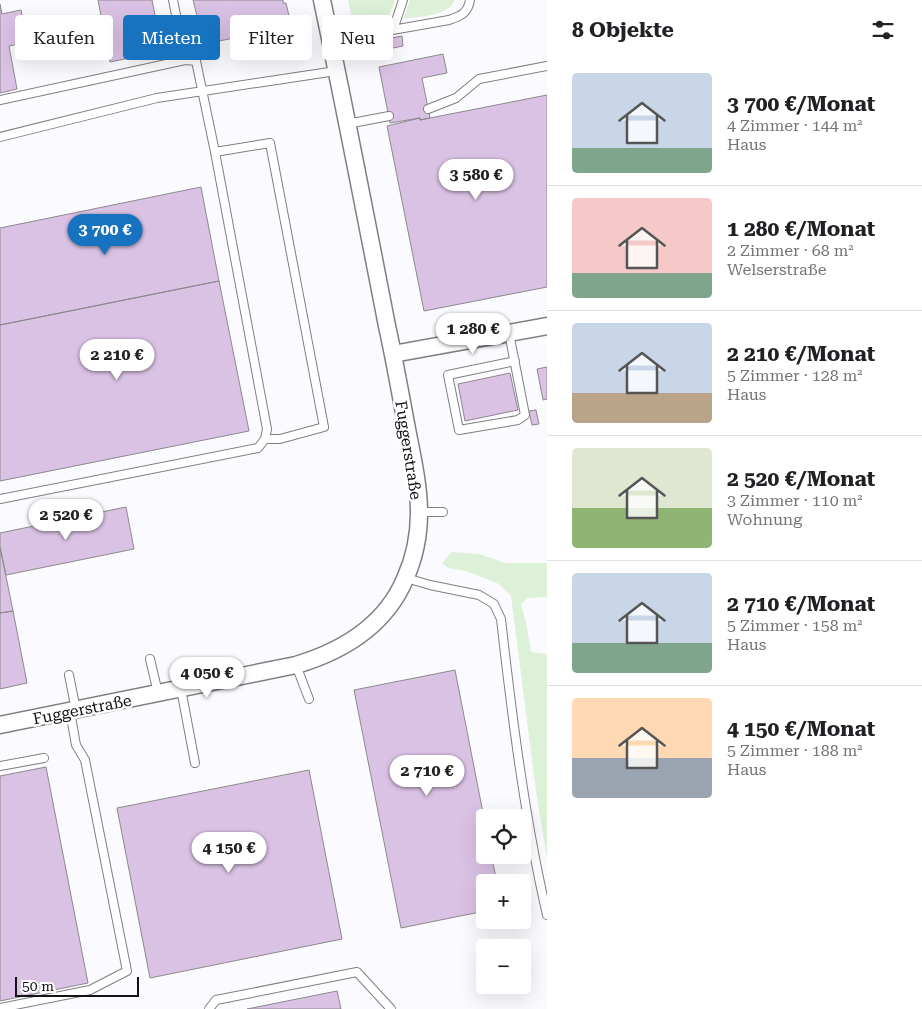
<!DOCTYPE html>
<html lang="de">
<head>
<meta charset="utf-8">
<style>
	body { margin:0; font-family:"Roboto Serif",serif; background:#f2f2f2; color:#202124; height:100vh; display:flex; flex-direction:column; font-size:19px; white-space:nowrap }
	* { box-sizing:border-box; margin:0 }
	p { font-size:16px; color:#757577 }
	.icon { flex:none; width:28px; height:28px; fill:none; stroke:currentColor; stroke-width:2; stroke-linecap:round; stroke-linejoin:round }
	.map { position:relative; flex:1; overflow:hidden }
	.panel { display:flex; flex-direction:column; background:#fff; width:375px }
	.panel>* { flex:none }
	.top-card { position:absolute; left:15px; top:15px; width:456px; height:45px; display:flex; gap:10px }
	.tools { position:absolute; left:476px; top:809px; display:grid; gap:10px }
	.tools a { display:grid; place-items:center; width:55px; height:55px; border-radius:5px; background:#fff; box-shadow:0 5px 20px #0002; font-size:25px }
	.scale { position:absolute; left:15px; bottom:12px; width:124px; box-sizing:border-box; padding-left:5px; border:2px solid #131214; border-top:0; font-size:14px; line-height:18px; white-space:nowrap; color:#131214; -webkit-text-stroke:4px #fff; paint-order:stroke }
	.price { position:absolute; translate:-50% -42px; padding:0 11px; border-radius:18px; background:#fff; color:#222; font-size:16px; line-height:32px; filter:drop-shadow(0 1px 2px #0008) }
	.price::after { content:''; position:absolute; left:50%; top:30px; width:15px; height:11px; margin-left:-8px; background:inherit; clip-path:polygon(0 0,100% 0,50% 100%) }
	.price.selected { background:#1773c0; color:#fff }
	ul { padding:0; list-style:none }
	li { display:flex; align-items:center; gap:15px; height:125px; padding:0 25px }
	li+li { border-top:1px solid #e0e0e0 }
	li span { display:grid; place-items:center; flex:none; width:140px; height:100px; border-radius:5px; color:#555 }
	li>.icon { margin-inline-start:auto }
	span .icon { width:60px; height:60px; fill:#fffc; stroke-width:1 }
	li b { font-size:21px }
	h2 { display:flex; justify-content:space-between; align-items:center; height:60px; padding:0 25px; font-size:21px }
	.tag { padding:0 18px; border-radius:5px; background:#fff; box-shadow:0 5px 20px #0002; font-size:18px; line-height:45px }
	.tag.selected { background:#1773c0; color:#fff }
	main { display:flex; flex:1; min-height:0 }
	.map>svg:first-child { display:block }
</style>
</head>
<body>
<main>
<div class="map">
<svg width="547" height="1009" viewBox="0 0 547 1009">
	<rect width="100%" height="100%" fill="#fbfafe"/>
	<path fill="#ddf1d8" d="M 348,0 L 395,0 L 387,22 L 354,28 Z
		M 410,0 L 455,0 C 448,17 419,16 403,19 Z
		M 451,552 L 479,554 L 506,563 L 547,563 L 547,597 L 528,598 L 521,604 L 526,622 L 531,652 L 547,654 L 547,858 L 537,799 L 511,596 L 499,584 L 466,571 L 448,568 L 442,563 Z"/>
	<path fill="#dac2e5" stroke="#8c898e" d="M 98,0 L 152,0 L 162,51 L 110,62 Z
		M 193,0 L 283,0 L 283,3 L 286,3 L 289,16 L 257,22 L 256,20 L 251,21 L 254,34 L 204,44 Z
		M 0,4 L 2,14 L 21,10 L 28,42 L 9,46 L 17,89 L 0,93 Z
		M 402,36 L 403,46 L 383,50 L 381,40 Z
		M 443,54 L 447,73 L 422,78 L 430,118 L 420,120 L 420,118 L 390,123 L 379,67 Z
		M 547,95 L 547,287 L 424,311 L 387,126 L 420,118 L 420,120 Z
		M 201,187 L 219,281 L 0,325 L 0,228 Z
		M 219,281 L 249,431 L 0,481 L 0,325 Z
		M 547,367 L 547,399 L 543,400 L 537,369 Z
		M 510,373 L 518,410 L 465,421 L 458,384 Z
		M 536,410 L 539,424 L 532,425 L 529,411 Z
		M 126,507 L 134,549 L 6,575 L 0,547 L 0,533 Z
		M 0,547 L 13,611 L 0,613 Z
		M 13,611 L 27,683 L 0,689 L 0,613 Z
		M 455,670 L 485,823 L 485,855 L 491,855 L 497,882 L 485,882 L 485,911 L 401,928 L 354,690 Z
		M 46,767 L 88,983 L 0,1001 L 0,776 Z
		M 309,770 L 342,939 L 150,978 L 117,808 Z
		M 337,991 L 341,1009 L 247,1009 Z"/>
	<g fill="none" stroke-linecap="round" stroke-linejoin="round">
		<defs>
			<path id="service" d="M 173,0 L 185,60
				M 393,30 L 403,0
				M 330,41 L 449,20 C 461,16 468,13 470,0
				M 0,100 L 185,60 L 196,61 L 215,152 L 270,143 L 324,427 L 280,439 L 265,439
				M 428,109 L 456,98 L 479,79 L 547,66
				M 347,124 L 389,116
				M 0,137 L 157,98 L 336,71
				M 509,333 L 525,415 L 518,420 L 459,430 L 448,375 L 515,361
				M 0,499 L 258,448 L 265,439 L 267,429 L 215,152
				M 419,512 L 443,512
				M 406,578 L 430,585 L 479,595 L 494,604 L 501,619 C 512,717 525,820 547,915
				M 150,659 L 158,693
				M 296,665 L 309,699
				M 69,675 L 76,710
				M 181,689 L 195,763
				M 0,766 L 44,758
				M 0,1008 L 90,990 L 127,971 L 85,760 L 76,745 L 70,711
				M 209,1009 L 216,1000 L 357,972 L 391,1009"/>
			<path id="minor" d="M 393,354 L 547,326
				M 0,725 L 296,665 C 343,651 385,626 405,579 C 414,559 419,534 419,513 C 419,486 413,460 408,434 C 401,398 395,362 387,326 C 366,218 345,109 322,0"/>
		</defs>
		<use href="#service" stroke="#807e84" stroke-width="10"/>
		<use href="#minor" stroke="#807e84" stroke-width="19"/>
		<use href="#service" stroke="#fff" stroke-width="8"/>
		<use href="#minor" stroke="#fff" stroke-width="16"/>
	</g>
	<g text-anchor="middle" stroke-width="5" stroke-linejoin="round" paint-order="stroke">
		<g font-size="16" fill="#131214" stroke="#fff">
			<text transform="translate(409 450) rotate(81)" y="6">Fuggerstraße</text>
			<text transform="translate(82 709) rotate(-11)" y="6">Fuggerstraße</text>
		</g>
	</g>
</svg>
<div class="tools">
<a><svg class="icon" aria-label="locate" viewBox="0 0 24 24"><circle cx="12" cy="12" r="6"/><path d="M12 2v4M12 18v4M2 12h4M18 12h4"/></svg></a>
<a>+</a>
<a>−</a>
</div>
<div class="scale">50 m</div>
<b class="price" style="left:476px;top:201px">3 580 €</b>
<b class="price selected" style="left:105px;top:256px">3 700 €</b>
<b class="price" style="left:473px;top:355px">1 280 €</b>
<b class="price" style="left:117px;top:381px">2 210 €</b>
<b class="price" style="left:66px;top:541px">2 520 €</b>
<b class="price" style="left:207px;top:699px">4 050 €</b>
<b class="price" style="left:427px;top:797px">2 710 €</b>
<b class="price" style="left:229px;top:874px">4 150 €</b>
<div class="top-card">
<a class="tag">Kaufen</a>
<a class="tag selected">Mieten</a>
<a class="tag">Filter</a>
<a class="tag">Neu</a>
</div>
</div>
<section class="panel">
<h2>8 Objekte<svg class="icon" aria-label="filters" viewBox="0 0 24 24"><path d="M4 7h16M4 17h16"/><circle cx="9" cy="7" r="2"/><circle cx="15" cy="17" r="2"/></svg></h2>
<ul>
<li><span style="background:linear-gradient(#c9d6e8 75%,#7fa58c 0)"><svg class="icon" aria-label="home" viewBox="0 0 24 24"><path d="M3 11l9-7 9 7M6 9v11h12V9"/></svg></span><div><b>3 700 €/Monat</b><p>4 Zimmer · 144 m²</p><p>Haus</p></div></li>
<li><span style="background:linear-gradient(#f6c9c9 75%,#7fa58c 0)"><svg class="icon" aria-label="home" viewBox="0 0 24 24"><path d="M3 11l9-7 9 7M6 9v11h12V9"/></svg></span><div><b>1 280 €/Monat</b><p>2 Zimmer · 68 m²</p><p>Welserstraße</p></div></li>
<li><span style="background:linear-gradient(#c9d6e8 70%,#b9a48a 0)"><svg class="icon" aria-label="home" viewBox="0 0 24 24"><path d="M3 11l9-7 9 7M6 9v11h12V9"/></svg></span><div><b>2 210 €/Monat</b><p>5 Zimmer · 128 m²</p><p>Haus</p></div></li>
<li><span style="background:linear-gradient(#dfe7d0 60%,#8fb573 0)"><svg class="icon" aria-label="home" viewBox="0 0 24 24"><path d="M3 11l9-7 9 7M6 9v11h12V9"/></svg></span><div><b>2 520 €/Monat</b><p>3 Zimmer · 110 m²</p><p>Wohnung</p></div></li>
<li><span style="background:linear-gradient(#c9d6e8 70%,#7fa58c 0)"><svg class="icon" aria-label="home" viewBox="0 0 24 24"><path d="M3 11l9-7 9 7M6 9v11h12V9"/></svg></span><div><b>2 710 €/Monat</b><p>5 Zimmer · 158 m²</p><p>Haus</p></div></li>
<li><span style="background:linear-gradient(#ffd9b3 60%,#9aa5b1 0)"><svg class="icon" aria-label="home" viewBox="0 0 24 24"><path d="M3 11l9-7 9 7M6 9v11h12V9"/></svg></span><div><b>4 150 €/Monat</b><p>5 Zimmer · 188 m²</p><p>Haus</p></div></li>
</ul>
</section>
</main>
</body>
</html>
